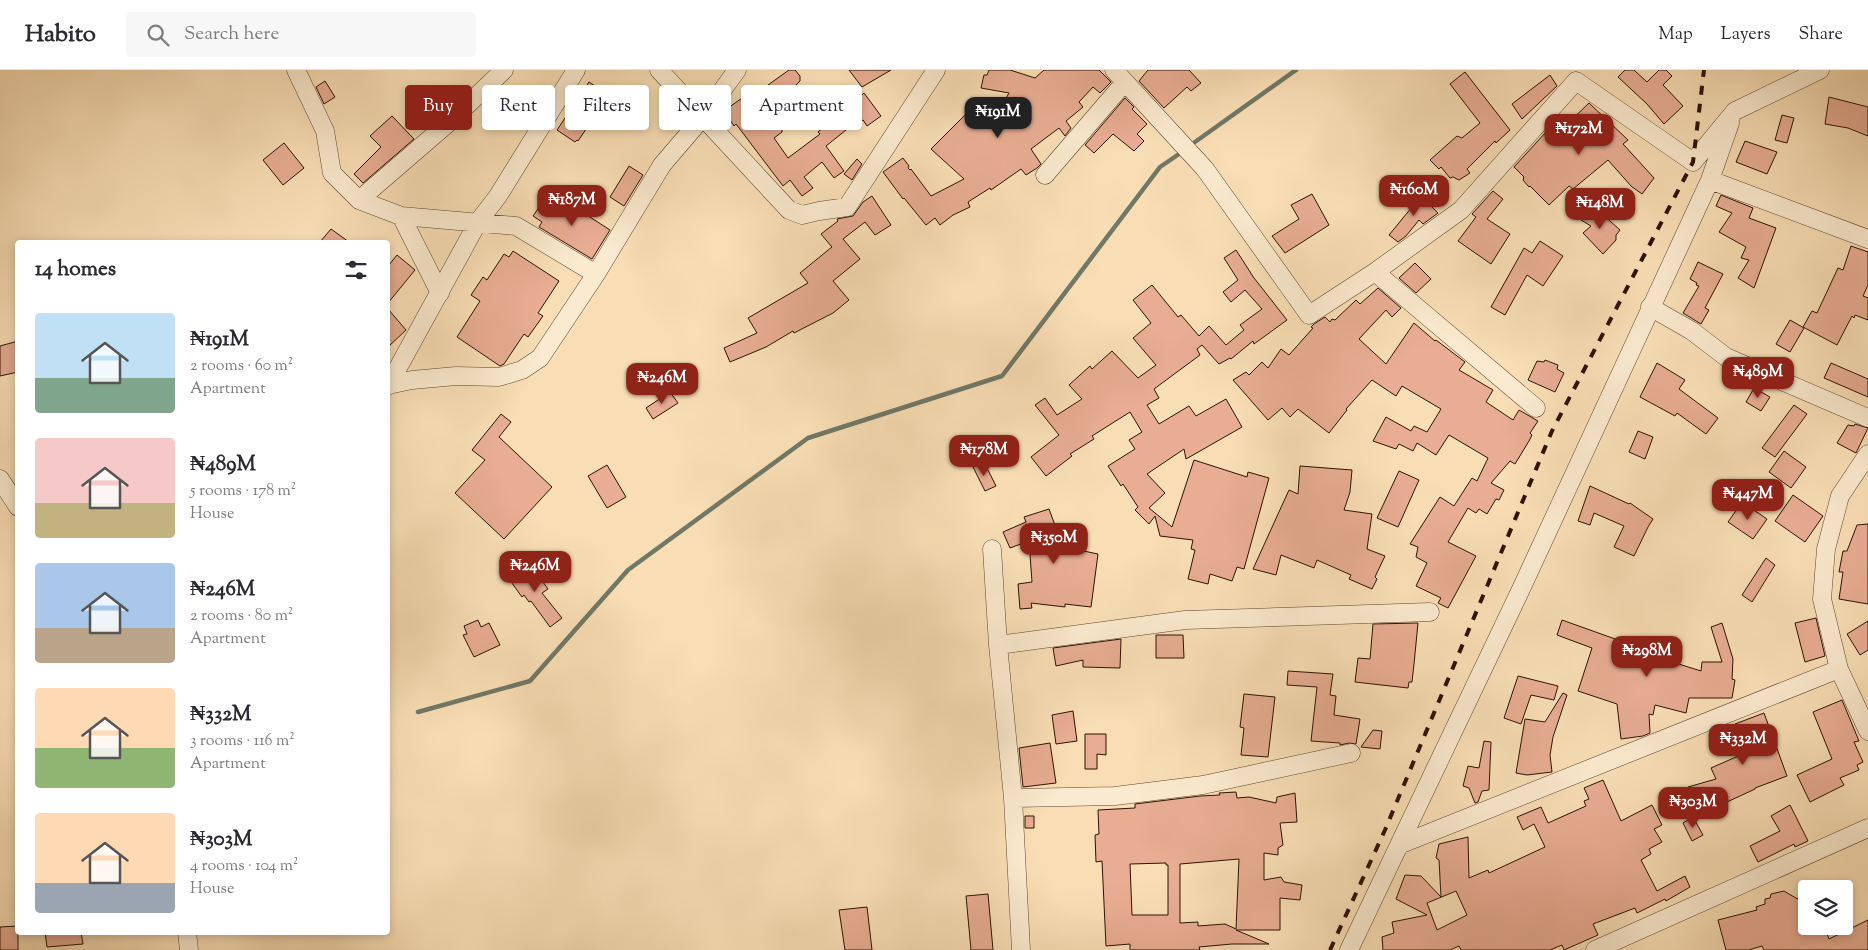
<!DOCTYPE html>
<html lang="en">
<head>
<meta charset="utf-8">
<style>
	body { margin:0; font-family:"Sorts Mill Goudy",serif; background:#f7f7f7; color:#2b2b33; height:100vh; display:flex; flex-direction:column; font-size:19px; white-space:nowrap }
	* { box-sizing:border-box; margin:0 }
	p { font-size:16px; color:#7c7c81 }
	.icon { flex:none; width:28px; height:28px; fill:none; stroke:currentColor; stroke-width:2; stroke-linecap:round; stroke-linejoin:round }
	.map { position:relative; flex:1; overflow:hidden }
	.side { position:absolute; left:15px; top:170px; width:375px; height:695px; display:flex; flex-direction:column; background:#fff; border-radius:5px; box-shadow:0 2px 8px #0003 }
	.side>* { flex:none }
	.banner { position:absolute; left:405px; top:15px; width:475px; height:45px; display:flex; gap:10px }
	.controls { position:absolute; left:1798px; top:810px; display:grid; gap:10px }
	.controls a { display:grid; place-items:center; width:55px; height:55px; border-radius:5px; background:#fff; box-shadow:0 2px 8px #0003; font-size:25px }
	.price { position:absolute; translate:-50% -42px; padding:0 11px; border-radius:10px; background:#8f2418; color:#fff; font-size:16px; line-height:32px; filter:drop-shadow(0 1px 2px #0008) }
	.price::after { content:''; position:absolute; left:50%; top:30px; width:15px; height:11px; margin-left:-8px; background:inherit; clip-path:polygon(0 0,100% 0,50% 100%) }
	.price.active { background:#222; color:#fff }
	ul { padding:0; list-style:none }
	li { display:flex; align-items:center; gap:15px; height:125px; padding:0 20px }
	li span { display:grid; place-items:center; flex:none; width:140px; height:100px; border-radius:5px; color:#555 }
	li>.icon { margin-inline-start:auto }
	span .icon { width:60px; height:60px; fill:#fffc; stroke-width:1 }
	li b { font-size:21px }
	h2 { display:flex; justify-content:space-between; align-items:center; height:60px; padding:0 20px; font-size:21px }
	.chip { padding:0 18px; border-radius:5px; background:#fff; box-shadow:0 2px 8px #0003; font-size:18px; line-height:45px }
	.chip.active { background:#8f2418; color:#fff }
	header { display:flex; align-items:center; gap:30px; box-sizing:border-box; height:70px; padding:0 25px; background:#fff; border-bottom:1px solid #e1e1e2 }
	header strong { font-size:24px }
	nav { display:flex; gap:28px; margin-inline-start:auto; font-size:18px }
	.search { width:350px; height:45px; background:#f7f7f7; display:flex; align-items:center; gap:12px; box-sizing:border-box; padding:0 18px; border-radius:5px; color:#7c7c81; font-size:19px }
	.map>svg:first-child { display:block }
</style>
</head>
<body>
<header>
<strong>Habito</strong>
<div class="search"><svg class="icon" aria-label="search" viewBox="0 0 24 24"><circle cx="10" cy="10" r="6"/><path d="M15 15l6 6"/></svg>Search here</div>
<nav><a>Map</a><a>Layers</a><a>Share</a></nav>
</header>
<div class="map">
<svg width="1868" height="880" viewBox="0 0 1868 880">
	<rect width="100%" height="100%" fill="#f9deb5"/>
	<filter id="stains"><feTurbulence type="fractalNoise" baseFrequency=".004" numOctaves="4"/><feColorMatrix values="0 0 0 0 .2 0 0 0 0 .09 0 0 0 0 .02 0 0 0 .5 -.17"/></filter>
	<radialGradient id="worn" r=".72"><stop offset=".6" stop-color="#630" stop-opacity="0"/><stop offset="1" stop-color="#630" stop-opacity=".3"/></radialGradient>
	<g fill="none" stroke-linecap="round" stroke-linejoin="round">
		<path stroke="#707867" stroke-width="4.5" d="M 1195,72 L 1296,0
			M 418,642 L 530,611 L 628,500 L 808,368 L 1002,306 L 1160,97 L 1179,84"/>
	</g>
	<path fill="#e8ad93" stroke="#2c1203" fill-rule="evenodd" d="M 789,0 L 795,0 L 800,6 L 800,11 L 795,16 L 796,17 L 782,27 L 768,15 Z
		M 849,0 L 891,0 L 862,17 Z
		M 989,0 L 1010,0 L 1035,8 L 1044,0 L 1099,0 L 1111,12 L 1100,23 L 1093,17 L 1079,32 L 1083,37 L 1066,51 L 1071,58 L 1065,66 L 1059,58 L 1031,79 L 1041,94 L 1037,98 L 1026,105 L 1021,99 L 991,120 L 990,118 L 968,132 L 970,137 L 953,145 L 940,155 L 935,148 L 926,155 L 904,128 L 903,129 L 883,102 L 903,88 L 909,96 L 908,98 L 910,100 L 911,99 L 931,126 L 964,109 L 931,79 L 973,37 L 999,62 L 1021,46 L 1002,35 L 1009,23 L 981,18 L 984,5 L 987,5 Z
		M 1148,0 L 1189,0 L 1201,13 L 1191,21 L 1187,17 L 1164,38 L 1139,11 Z
		M 1625,0 L 1634,0 L 1647,12 L 1659,0 L 1666,0 L 1672,6 L 1663,15 L 1683,36 L 1664,54 L 1647,34 L 1618,7 Z
		M 1465,2 L 1510,60 L 1496,73 L 1495,71 L 1467,99 L 1470,103 L 1459,110 L 1453,107 L 1450,108 L 1441,97 L 1439,99 L 1430,90 L 1457,66 L 1462,68 L 1480,53 L 1450,14 Z
		M 1550,5 L 1557,16 L 1522,49 L 1512,34 Z
		M 325,11 L 335,27 L 324,34 L 316,17 Z
		M 589,12 L 609,25 L 578,71 L 577,70 L 575,72 L 557,60 Z
		M 756,23 L 782,58 L 782,62 L 774,68 L 788,88 L 820,64 L 818,62 L 864,23 L 881,46 L 867,56 L 863,50 L 852,58 L 851,56 L 826,76 L 844,101 L 834,108 L 822,92 L 804,107 L 813,118 L 802,126 L 790,110 L 783,116 L 736,54 L 734,56 L 724,41 L 742,28 L 744,31 Z
		M 1829,27 L 1868,37 L 1868,66 L 1848,58 L 1825,54 Z
		M 1125,28 L 1134,37 L 1132,39 L 1147,54 L 1137,64 L 1144,71 L 1134,81 L 1113,64 L 1094,83 L 1085,75 Z
		M 1589,33 L 1628,70 L 1623,74 L 1654,108 L 1642,124 L 1631,116 L 1608,90 L 1573,119 L 1569,116 L 1549,135 L 1530,116 L 1529,117 L 1523,110 L 1524,107 L 1514,97 L 1557,50 L 1564,57 Z
		M 1782,45 L 1794,48 L 1787,73 L 1775,70 Z
		M 392,46 L 414,69 L 363,113 L 354,104 L 381,77 L 370,66 Z
		M 1745,71 L 1777,82 L 1767,104 L 1736,92 Z
		M 284,73 L 304,98 L 283,115 L 263,90 Z
		M 857,89 L 862,94 L 852,110 L 844,104 Z
		M 629,96 L 643,105 L 624,136 L 610,127 Z
		M 1421,121 L 1429,130 L 1427,132 L 1438,143 L 1423,154 L 1419,150 L 1406,166 L 1398,172 L 1389,165 L 1412,137 L 1409,133 Z
		M 1493,121 L 1503,129 L 1487,149 L 1510,164 L 1491,194 L 1458,171 L 1476,147 L 1472,144 Z
		M 1312,124 L 1329,155 L 1285,183 L 1272,166 L 1299,149 L 1291,135 Z
		M 1721,125 L 1753,138 L 1749,148 L 1776,158 L 1754,218 L 1738,208 L 1749,190 L 1741,188 L 1746,177 L 1719,162 L 1732,143 L 1716,136 Z
		M 872,126 L 891,155 L 875,165 L 865,152 L 843,169 L 860,189 L 833,211 L 849,230 L 833,243 L 794,263 L 793,261 L 766,277 L 730,292 L 724,278 L 757,263 L 748,248 L 808,213 L 800,203 L 832,177 L 821,164 L 838,151 L 837,149 L 853,146 L 863,132 Z
		M 559,127 L 610,160 L 592,189 L 539,157 L 542,152 L 533,146 L 544,130 L 553,136 Z
		M 1592,135 L 1620,160 L 1616,165 L 1616,170 L 1603,184 L 1583,163 L 1591,156 L 1581,150 Z
		M 331,159 L 349,172 L 320,172 Z
		M 1540,171 L 1563,186 L 1543,216 L 1527,205 L 1505,245 L 1491,237 L 1524,178 L 1532,183 Z
		M 1851,176 L 1868,182 L 1868,215 L 1863,226 L 1868,228 L 1868,250 L 1855,245 L 1854,248 L 1852,246 L 1837,275 L 1803,257 L 1812,241 L 1817,243 L 1838,198 L 1843,200 Z
		M 1236,180 L 1254,208 L 1287,250 L 1254,274 L 1253,271 L 1231,289 L 1230,288 L 1219,294 L 1202,275 L 1197,279 L 1200,285 L 1154,319 L 1159,328 L 1147,335 L 1159,354 L 1189,336 L 1196,346 L 1226,329 L 1242,357 L 1186,389 L 1184,379 L 1147,404 L 1165,423 L 1149,438 L 1172,457 L 1194,390 L 1247,407 L 1248,402 L 1269,408 L 1244,499 L 1237,497 L 1232,511 L 1210,504 L 1208,514 L 1188,509 L 1195,480 L 1191,479 L 1193,470 L 1160,466 L 1155,446 L 1149,454 L 1135,440 L 1138,437 L 1123,414 L 1121,416 L 1108,396 L 1135,379 L 1129,370 L 1142,362 L 1130,342 L 1092,366 L 1094,369 L 1070,384 L 1072,386 L 1046,406 L 1031,387 L 1059,365 L 1035,335 L 1045,328 L 1057,345 L 1082,329 L 1069,315 L 1090,296 L 1092,299 L 1112,281 L 1138,308 L 1156,295 L 1133,268 L 1151,253 L 1133,230 L 1152,215 L 1178,247 L 1181,245 L 1199,266 L 1209,256 L 1226,275 L 1244,260 L 1240,255 L 1262,239 L 1245,220 L 1231,232 L 1223,222 L 1238,210 L 1224,188 Z
		M 513,181 L 559,211 L 538,243 L 543,246 L 528,267 L 524,264 L 504,294 L 500,296 L 457,267 L 480,231 L 471,225 L 483,207 L 487,210 L 504,184 L 509,187 Z
		M 397,185 L 415,200 L 388,233 L 388,196 Z
		M 1698,192 L 1723,204 L 1705,238 L 1709,240 L 1701,254 L 1683,243 L 1699,216 L 1696,215 L 1697,213 L 1690,209 Z
		M 1415,193 L 1431,209 L 1416,223 L 1399,208 Z
		M 1378,218 L 1401,238 L 1392,247 L 1386,240 L 1359,269 L 1386,294 L 1414,253 L 1435,271 L 1436,270 L 1465,292 L 1459,300 L 1493,320 L 1486,332 L 1513,350 L 1519,340 L 1538,351 L 1530,363 L 1532,365 L 1529,371 L 1515,394 L 1510,391 L 1491,413 L 1504,420 L 1499,430 L 1496,429 L 1487,444 L 1479,439 L 1476,443 L 1468,438 L 1448,472 L 1476,486 L 1448,538 L 1438,533 L 1441,528 L 1416,516 L 1427,493 L 1416,487 L 1418,477 L 1410,474 L 1440,427 L 1454,436 L 1472,408 L 1477,411 L 1488,388 L 1449,365 L 1436,385 L 1417,373 L 1413,381 L 1399,374 L 1396,379 L 1373,371 L 1386,347 L 1411,361 L 1414,356 L 1427,362 L 1441,339 L 1402,316 L 1396,326 L 1372,310 L 1346,339 L 1347,340 L 1329,363 L 1298,339 L 1290,347 L 1282,338 L 1268,350 L 1233,310 L 1246,302 L 1249,305 L 1262,292 L 1268,298 L 1281,279 L 1289,285 L 1313,258 L 1311,257 L 1314,254 L 1325,247 L 1330,252 L 1332,249 L 1335,250 L 1356,230 L 1360,234 Z
		M 388,239 L 406,260 L 388,277 Z
		M 1790,250 L 1804,258 L 1790,282 L 1776,274 Z
		M 18,271 L 18,302 L 0,306 L 0,276 Z
		M 1545,290 L 1558,295 L 1557,299 L 1564,303 L 1555,322 L 1528,310 L 1537,291 L 1544,292 Z
		M 1657,293 L 1685,310 L 1679,319 L 1718,348 L 1706,364 L 1677,343 L 1675,346 L 1640,327 Z
		M 1831,293 L 1868,309 L 1868,327 L 1824,308 Z
		M 1754,318 L 1770,327 L 1761,341 L 1746,332 Z
		M 670,322 L 678,333 L 653,349 L 646,338 Z
		M 1794,335 L 1807,344 L 1775,387 L 1762,378 Z
		M 501,344 L 511,352 L 499,367 L 552,417 L 504,469 L 455,423 L 485,390 L 472,380 Z
		M 1855,354 L 1868,358 L 1856,383 L 1837,373 L 1848,355 L 1854,356 Z
		M 1638,361 L 1653,367 L 1645,389 L 1629,382 Z
		M 1784,381 L 1806,397 L 1791,418 L 1769,402 Z
		M 984,392 L 996,416 L 985,421 L 973,397 Z
		M 607,395 L 626,427 L 607,438 L 588,406 Z
		M 1300,396 L 1352,400 L 1350,422 L 1344,440 L 1372,444 L 1367,479 L 1385,486 L 1375,507 L 1377,509 L 1372,519 L 1349,509 L 1351,505 L 1317,490 L 1314,498 L 1281,485 L 1276,505 L 1253,499 L 1289,420 L 1298,424 Z
		M 1399,401 L 1419,410 L 1398,457 L 1377,448 Z
		M 1590,416 L 1629,434 L 1630,433 L 1653,449 L 1648,457 L 1634,486 L 1614,477 L 1624,456 L 1594,443 L 1590,455 L 1578,451 Z
		M 1793,425 L 1823,446 L 1805,472 L 1775,451 Z
		M 1742,432 L 1767,449 L 1753,469 L 1728,452 Z
		M 1049,439 L 1059,466 L 1081,471 L 1079,480 L 1098,484 L 1091,537 L 1065,534 L 1065,537 L 1031,533 L 1032,538 L 1020,539 L 1018,514 L 1032,512 L 1029,471 L 1010,478 L 1003,462 L 1026,452 L 1024,447 Z
		M 1868,454 L 1868,534 L 1839,529 L 1843,502 L 1839,502 L 1843,481 L 1847,481 L 1857,455 Z
		M 1766,488 L 1775,495 L 1752,532 L 1742,525 Z
		M 530,494 L 548,519 L 542,523 L 562,548 L 550,557 L 531,531 L 529,532 L 524,525 L 522,527 L 509,509 Z
		M 1816,548 L 1825,586 L 1805,592 L 1795,553 Z
		M 478,550 L 481,557 L 489,553 L 500,575 L 474,587 L 463,565 L 467,564 L 464,556 Z
		M 1562,550 L 1618,570 L 1617,572 L 1633,577 L 1630,586 L 1668,593 L 1669,591 L 1701,601 L 1702,592 L 1722,592 L 1711,557 L 1722,553 L 1733,589 L 1732,609 L 1735,610 L 1732,628 L 1689,628 L 1686,643 L 1655,635 L 1653,645 L 1649,644 L 1650,663 L 1643,666 L 1621,669 L 1617,634 L 1578,621 L 1592,578 L 1557,565 Z
		M 1868,551 L 1868,580 L 1860,585 L 1847,564 Z
		M 1418,553 L 1414,594 L 1412,612 L 1409,612 L 1408,618 L 1355,612 L 1358,588 L 1370,589 L 1373,554 Z
		M 1156,565 L 1183,565 L 1184,588 L 1156,588 Z
		M 1121,569 L 1120,598 L 1083,597 L 1083,590 L 1056,596 L 1053,578 Z
		M 1288,601 L 1333,604 L 1330,625 L 1336,626 L 1334,645 L 1360,649 L 1356,674 L 1349,673 L 1340,675 L 1340,673 L 1311,671 L 1317,617 L 1287,615 Z
		M 1518,606 L 1558,616 L 1554,630 L 1531,625 L 1521,654 L 1504,648 Z
		M 1563,623 L 1567,625 L 1553,667 L 1550,685 L 1552,702 L 1527,705 L 1516,703 L 1525,649 L 1545,652 Z
		M 1244,624 L 1275,627 L 1268,687 L 1241,685 L 1244,658 L 1240,657 Z
		M 1842,630 L 1859,671 L 1854,672 L 1863,692 L 1857,695 L 1859,700 L 1840,708 L 1844,715 L 1810,732 L 1797,705 L 1832,689 L 1813,642 Z
		M 1073,641 L 1077,671 L 1056,674 L 1052,645 Z
		M 1764,643 L 1787,706 L 1755,718 L 1755,719 L 1727,732 L 1725,729 L 1694,739 L 1688,717 L 1716,709 L 1711,698 L 1745,683 L 1735,654 Z
		M 1373,660 L 1382,661 L 1380,679 L 1361,677 Z
		M 1085,664 L 1106,664 L 1106,685 L 1097,684 L 1097,699 L 1085,699 Z
		M 1484,671 L 1491,672 L 1489,720 L 1482,721 L 1478,732 L 1475,733 L 1469,718 L 1463,716 L 1468,696 L 1479,698 Z
		M 1050,673 L 1056,713 L 1023,717 L 1019,678 Z
		M 1603,710 L 1621,751 L 1652,735 L 1662,755 L 1654,759 L 1662,772 L 1649,779 L 1651,784 L 1641,790 L 1657,821 L 1685,806 L 1690,817 L 1666,831 L 1665,829 L 1637,843 L 1635,838 L 1593,854 L 1598,865 L 1564,880 L 1562,875 L 1550,880 L 1461,880 L 1459,876 L 1450,880 L 1383,880 L 1382,867 L 1394,863 L 1392,852 L 1427,845 L 1396,829 L 1405,805 L 1421,806 L 1441,827 L 1439,790 L 1436,788 L 1439,774 L 1468,767 L 1469,808 L 1488,800 L 1489,803 L 1545,777 L 1534,754 L 1523,760 L 1517,747 L 1541,737 L 1548,753 L 1586,736 L 1584,731 L 1589,729 L 1584,718 ZM 1456,821 L 1467,845 L 1437,860 L 1427,833 Z
		M 1236,722 L 1237,728 L 1249,727 L 1276,733 L 1277,727 L 1295,723 L 1297,752 L 1280,753 L 1283,775 L 1278,778 L 1278,785 L 1264,783 L 1264,810 L 1281,807 L 1284,812 L 1302,815 L 1300,830 L 1280,828 L 1280,860 L 1236,860 L 1269,874 L 1232,874 L 1199,877 L 1200,880 L 1130,880 L 1130,874 L 1106,876 L 1102,791 L 1096,792 L 1095,765 L 1099,764 L 1098,740 L 1135,738 L 1135,734 L 1200,726 L 1220,725 L 1219,723 ZM 1239,789 L 1236,859 L 1225,854 L 1198,856 L 1198,852 L 1180,853 L 1180,794 ZM 1166,793 L 1166,795 L 1168,795 L 1168,845 L 1132,845 L 1130,794 Z
		M 1790,735 L 1808,771 L 1795,777 L 1794,774 L 1758,792 L 1750,776 L 1780,761 L 1771,746 Z
		M 1025,746 L 1034,746 L 1034,758 L 1025,758 Z
		M 1693,747 L 1703,765 L 1692,771 L 1683,753 Z
		M 1784,821 L 1806,834 L 1806,856 L 1824,856 L 1829,869 L 1868,850 L 1868,880 L 1764,880 L 1762,876 L 1748,880 L 1726,880 L 1718,850 L 1757,840 L 1756,837 L 1765,834 L 1765,829 L 1770,828 L 1771,824 Z
		M 988,824 L 993,880 L 971,880 L 966,826 Z
		M 867,837 L 872,880 L 845,880 L 839,840 Z
		M 18,856 L 18,880 L 0,880 L 0,857 Z
		M 45,862 L 81,862 L 83,874 L 47,877 Z"/>
	<g fill="none" stroke-linecap="round" stroke-linejoin="round">
		<defs>
			<path id="street" d="M 296,0 L 325,61 L 332,103 L 359,130 L 401,146 L 516,156 L 596,204
				M 659,0 L 789,140 L 802,145 L 819,141 L 847,137 L 936,0
				M 1114,0 L 1205,99 L 1309,245 L 1375,202 L 1461,140 L 1576,11 L 1693,92 L 1735,41 L 1820,0
				M 1045,105 L 1125,12
				M 1710,110 L 1868,169
				M 359,130 L 447,54 L 504,0
				M 401,146 L 440,223
				M 1375,202 L 1536,338
				M 1650,237 L 1692,261 L 1726,287 L 1868,348
				M 388,315 L 412,310 L 456,306 L 499,307 L 522,300 L 540,288 L 596,204 L 662,95 L 703,47 L 737,0
				M 388,316 L 478,152 L 498,126 L 576,0
				M 1868,384 L 1840,426 L 1826,479 L 1822,529 L 1839,599 L 1868,661
				M 0,409 L 18,437
				M 992,479 L 998,575 L 1013,728 L 1021,880
				M 998,575 L 1185,550 L 1430,542
				M 1013,728 L 1115,726 L 1203,715 L 1351,683
				M 1399,775 L 1839,599
				M 187,862 L 189,880
				M 1349,880 L 1522,517 L 1710,110 L 1730,53
				M 1595,880 L 1868,758"/>
		</defs>
		<use href="#street" stroke="#5f4530" stroke-width="19"/>
		<use href="#street" stroke="#fbeacf" stroke-width="18"/>
		<path stroke="#2c1203" stroke-width="4" stroke-dasharray="9 9" stroke-linecap="butt" d="M 1330,880 L 1385,760 L 1552,361 L 1693,92 L 1704,0"/>
	</g>
	<rect width="100%" height="100%" filter="url(#stains)"/>
	<rect width="100%" height="100%" fill="url(#worn)"/>
</svg>
<div class="controls">
<a><svg class="icon" aria-label="layers" viewBox="0 0 24 24"><path d="M12 4l9 5-9 5-9-5zM3 14l9 5 9-5"/></svg></a>
</div>
<b class="price active" style="left:998px;top:69px">₦191M</b>
<b class="price" style="left:1579px;top:86px">₦172M</b>
<b class="price" style="left:1414px;top:147px">₦160M</b>
<b class="price" style="left:572px;top:157px">₦187M</b>
<b class="price" style="left:1600px;top:160px">₦148M</b>
<b class="price" style="left:1758px;top:329px">₦489M</b>
<b class="price" style="left:662px;top:335px">₦246M</b>
<b class="price" style="left:984px;top:407px">₦178M</b>
<b class="price" style="left:1748px;top:451px">₦447M</b>
<b class="price" style="left:1054px;top:495px">₦350M</b>
<b class="price" style="left:535px;top:523px">₦246M</b>
<b class="price" style="left:1647px;top:608px">₦298M</b>
<b class="price" style="left:1743px;top:696px">₦332M</b>
<b class="price" style="left:1693px;top:759px">₦303M</b>
<div class="banner">
<a class="chip active">Buy</a>
<a class="chip">Rent</a>
<a class="chip">Filters</a>
<a class="chip">New</a>
<a class="chip">Apartment</a>
</div>
<section class="side">
<h2>14 homes<svg class="icon" aria-label="filters" viewBox="0 0 24 24"><path d="M4 7h16M4 17h16"/><circle cx="9" cy="7" r="2"/><circle cx="15" cy="17" r="2"/></svg></h2>
<ul>
<li><span style="background:linear-gradient(#bfe0f5 65%,#7fa58c 0)"><svg class="icon" aria-label="home" viewBox="0 0 24 24"><path d="M3 11l9-7 9 7M6 9v11h12V9"/></svg></span><div><b>₦191M</b><p>2 rooms · 60 m²</p><p>Apartment</p></div></li>
<li><span style="background:linear-gradient(#f6c9c9 65%,#c2b280 0)"><svg class="icon" aria-label="home" viewBox="0 0 24 24"><path d="M3 11l9-7 9 7M6 9v11h12V9"/></svg></span><div><b>₦489M</b><p>5 rooms · 178 m²</p><p>House</p></div></li>
<li><span style="background:linear-gradient(#a9c7e8 65%,#b9a48a 0)"><svg class="icon" aria-label="home" viewBox="0 0 24 24"><path d="M3 11l9-7 9 7M6 9v11h12V9"/></svg></span><div><b>₦246M</b><p>2 rooms · 80 m²</p><p>Apartment</p></div></li>
<li><span style="background:linear-gradient(#ffd9b3 60%,#8fb573 0)"><svg class="icon" aria-label="home" viewBox="0 0 24 24"><path d="M3 11l9-7 9 7M6 9v11h12V9"/></svg></span><div><b>₦332M</b><p>3 rooms · 116 m²</p><p>Apartment</p></div></li>
<li><span style="background:linear-gradient(#ffd9b3 70%,#9aa5b1 0)"><svg class="icon" aria-label="home" viewBox="0 0 24 24"><path d="M3 11l9-7 9 7M6 9v11h12V9"/></svg></span><div><b>₦303M</b><p>4 rooms · 104 m²</p><p>House</p></div></li>
</ul>
</section>
</div>
</body>
</html>
